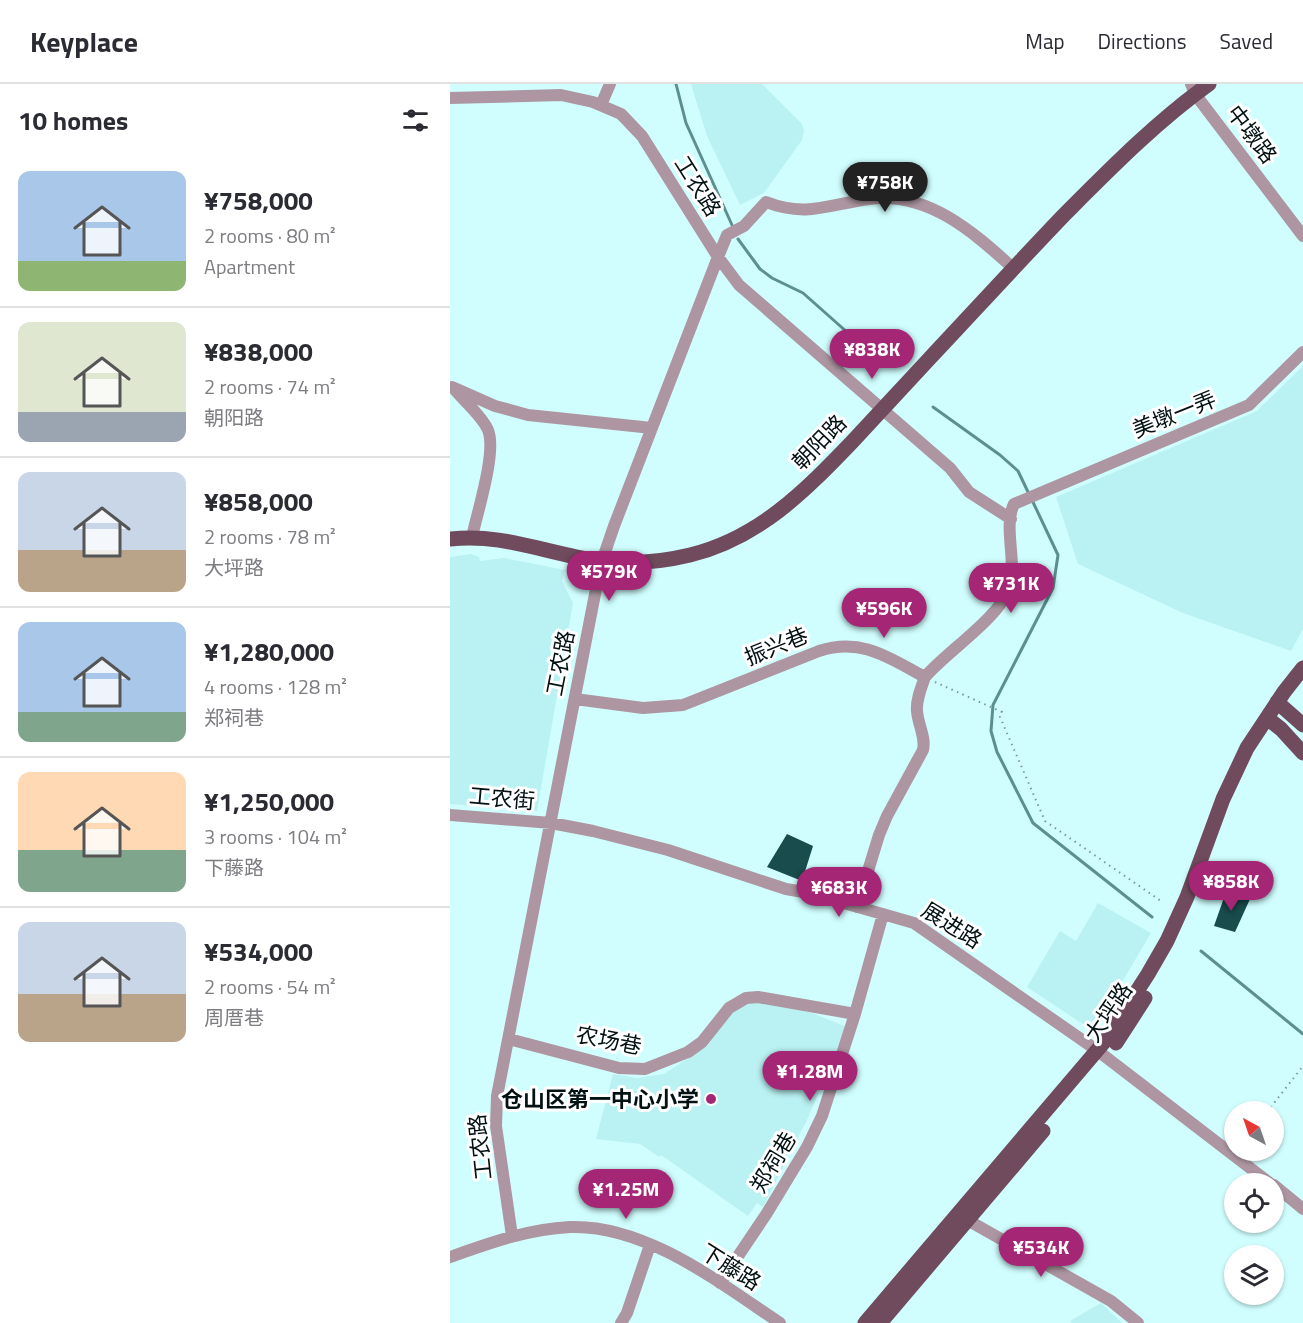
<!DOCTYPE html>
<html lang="en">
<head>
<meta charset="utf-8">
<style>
	body { margin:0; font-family:"Titillium Web","Noto Sans SC",sans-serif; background:#f2f2f3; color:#2b2b33; height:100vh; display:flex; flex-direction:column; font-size:22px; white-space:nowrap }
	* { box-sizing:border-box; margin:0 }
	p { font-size:20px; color:#7c7c81 }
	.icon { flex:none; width:33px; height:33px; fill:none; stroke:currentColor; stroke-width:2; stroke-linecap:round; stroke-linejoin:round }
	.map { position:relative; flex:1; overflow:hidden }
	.side { display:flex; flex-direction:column; background:#fff; width:450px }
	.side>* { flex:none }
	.needle { width:39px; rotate:320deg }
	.buttons { position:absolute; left:774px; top:1017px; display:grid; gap:12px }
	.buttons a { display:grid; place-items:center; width:60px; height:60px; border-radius:50%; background:#fff; box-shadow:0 2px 4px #0004; font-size:30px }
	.price { position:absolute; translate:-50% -51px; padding:0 14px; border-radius:21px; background:#a62676; color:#fff; font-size:20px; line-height:39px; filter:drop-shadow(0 2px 3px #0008) }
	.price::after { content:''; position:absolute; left:50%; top:36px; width:18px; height:14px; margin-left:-9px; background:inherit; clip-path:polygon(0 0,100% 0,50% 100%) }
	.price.current { background:#222; color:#fff }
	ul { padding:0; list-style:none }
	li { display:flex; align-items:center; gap:18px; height:150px; padding:0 18px }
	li+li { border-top:2px solid #e1e1e2 }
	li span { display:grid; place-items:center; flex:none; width:168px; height:120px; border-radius:12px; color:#555 }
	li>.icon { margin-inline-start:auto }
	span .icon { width:72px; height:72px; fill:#fffc; stroke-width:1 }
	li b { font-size:26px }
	h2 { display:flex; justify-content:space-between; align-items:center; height:72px; padding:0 18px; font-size:26px }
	header { display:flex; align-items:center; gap:36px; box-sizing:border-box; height:84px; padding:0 30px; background:#fff; border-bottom:2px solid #e1e1e2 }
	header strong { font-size:28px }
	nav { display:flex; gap:33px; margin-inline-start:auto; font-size:21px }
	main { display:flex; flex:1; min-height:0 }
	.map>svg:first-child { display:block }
</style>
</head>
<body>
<header>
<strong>Keyplace</strong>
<nav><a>Map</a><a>Directions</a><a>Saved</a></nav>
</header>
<main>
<section class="side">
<h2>10 homes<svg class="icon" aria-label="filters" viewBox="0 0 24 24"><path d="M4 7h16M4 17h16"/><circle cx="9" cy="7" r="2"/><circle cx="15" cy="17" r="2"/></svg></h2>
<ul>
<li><span style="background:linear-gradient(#a9c7e8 75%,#8fb573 0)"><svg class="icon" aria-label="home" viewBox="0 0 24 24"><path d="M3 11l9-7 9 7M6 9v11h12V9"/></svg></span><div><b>¥758,000</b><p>2 rooms · 80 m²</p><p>Apartment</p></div></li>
<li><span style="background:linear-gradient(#dfe7d0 75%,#9aa5b1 0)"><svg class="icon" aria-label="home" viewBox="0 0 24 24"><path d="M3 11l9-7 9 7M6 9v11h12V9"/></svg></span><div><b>¥838,000</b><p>2 rooms · 74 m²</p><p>朝阳路</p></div></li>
<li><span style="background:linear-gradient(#c9d6e8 65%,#b9a48a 0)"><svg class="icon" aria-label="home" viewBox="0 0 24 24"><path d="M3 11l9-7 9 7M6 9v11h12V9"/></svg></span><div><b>¥858,000</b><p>2 rooms · 78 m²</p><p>大坪路</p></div></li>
<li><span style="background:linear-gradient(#a9c7e8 75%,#7fa58c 0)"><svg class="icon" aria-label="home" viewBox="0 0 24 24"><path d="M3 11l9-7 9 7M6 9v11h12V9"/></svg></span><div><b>¥1,280,000</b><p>4 rooms · 128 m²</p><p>郑祠巷</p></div></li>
<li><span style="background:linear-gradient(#ffd9b3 65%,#7fa58c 0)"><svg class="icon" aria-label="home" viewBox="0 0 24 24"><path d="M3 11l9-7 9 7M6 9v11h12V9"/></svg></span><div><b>¥1,250,000</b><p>3 rooms · 104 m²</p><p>下藤路</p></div></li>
<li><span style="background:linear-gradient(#c9d6e8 60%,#b9a48a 0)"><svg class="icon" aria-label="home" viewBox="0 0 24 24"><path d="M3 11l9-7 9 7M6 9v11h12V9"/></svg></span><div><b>¥534,000</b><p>2 rooms · 54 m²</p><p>周厝巷</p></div></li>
</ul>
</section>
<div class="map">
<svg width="853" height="1239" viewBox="0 0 853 1239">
	<rect width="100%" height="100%" fill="#d0fefe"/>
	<path fill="#baf1f2" d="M 241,0 L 312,0 L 352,40 L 354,47 L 352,56 L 314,109 L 290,121 L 257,52 Z
		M 853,282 L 853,545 L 841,567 L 733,529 L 628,480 L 606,413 L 807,327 Z
		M 21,470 L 29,473 L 30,477 L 54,474 L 115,486 L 112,497 L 123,519 L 87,727 L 0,720 L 0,473 Z
		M 648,819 L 701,849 L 643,947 L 577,903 L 610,847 L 626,857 Z
		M 315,918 L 362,929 L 397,943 L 357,1036 L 313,1123 L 307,1119 L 298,1132 L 211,1071 L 209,1073 L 190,1060 L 146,1055 L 163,990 L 187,994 L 214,990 L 258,961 L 282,926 L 299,919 Z
		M 651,1219 L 672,1239 L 622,1239 L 620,1237 Z"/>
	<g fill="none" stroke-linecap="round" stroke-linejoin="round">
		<path stroke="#5c8f90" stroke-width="3" d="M 226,0 L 236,39 L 282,141
			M 288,155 L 310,185 L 322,194 L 353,209 L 433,280
			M 483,323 L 550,371 L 568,387 L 579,410
			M 582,416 L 608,471 L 603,504 L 543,621 L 541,647 L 547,668 L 583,739 L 702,833
			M 751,867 L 853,950"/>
	</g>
	<path fill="#184c4d" d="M 337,750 L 363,762 L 352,797 L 317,783 Z
		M 776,808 L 800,815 L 785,848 L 764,842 Z"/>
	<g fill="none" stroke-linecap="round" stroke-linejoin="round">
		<path stroke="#789899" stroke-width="2" stroke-dasharray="1.5 4.5" stroke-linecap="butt" d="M 485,598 L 552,628 L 550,633 L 595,737 L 711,817
			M 817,1028 L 853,982"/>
		<path stroke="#ad96a1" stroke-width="12" d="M 741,0 L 745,10 L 853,152
			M 0,14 L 111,11 L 143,18 L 171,30 L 192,52 L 268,173 L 164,442 L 152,477 L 146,505 L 47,1012 L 46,1042 L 62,1152
			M 151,21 L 160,0
			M 2,303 L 45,322 L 78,331 L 202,344
			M 5,306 C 15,318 32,332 38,346 C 47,368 27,429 22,453
			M 561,435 L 519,408 L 500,384 L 289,201 L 268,173 L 277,151 L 294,142 L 316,118 C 357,134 380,120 419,115 C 478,107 523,148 563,184
			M 475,593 C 497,567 551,533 560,502 C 567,478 553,442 564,420 L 799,321 L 853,268
			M 125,615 L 193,624 L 233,621 L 369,567 C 412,553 439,574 475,593 C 471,604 466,616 467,627 C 468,641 476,653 473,666 L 437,732 L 429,751 L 407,823
			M 0,731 L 101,739 L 143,747 L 218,766 L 336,805 L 359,809 L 464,839 L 648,967 L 821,1100
			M 59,955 L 169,984 L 195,985 L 238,968 L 252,958 L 279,924 L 296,914 L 308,913 L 405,930
			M 824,1101 L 853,1125
			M 512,1133 L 661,1217 L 688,1239
			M 0,1173 C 39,1159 78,1145 120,1143 C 195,1140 270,1199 330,1239
			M 270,1199 L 317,1129 L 357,1063 L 372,1032 L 405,930 L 433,830
			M 171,1239 L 177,1229 L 200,1161"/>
		<path stroke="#704b5e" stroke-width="15" d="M 0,455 C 47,450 82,464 127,473 C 164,481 203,480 240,471 C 309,454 355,407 402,358 C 428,330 454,302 480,274 C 525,226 569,178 614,131 C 660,85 706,38 759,0
			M 827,618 L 853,641
			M 817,634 L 831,645 L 853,669
			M 666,959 L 695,914
			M 415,1239 L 655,957 L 698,890 L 717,857 L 737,813 L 773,715 L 797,664 L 834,608 L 853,584
			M 430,1239 L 593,1047"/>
	</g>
	<circle fill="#a62676" stroke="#fff" stroke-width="2" cx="261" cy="1015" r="6"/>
	<g text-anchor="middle" stroke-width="6" stroke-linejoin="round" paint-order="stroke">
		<g font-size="22" fill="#021112" stroke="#fff">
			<text transform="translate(802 50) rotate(53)" y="8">中墩路</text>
			<text transform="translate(248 102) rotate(58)" y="8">工农路</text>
			<text transform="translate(724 330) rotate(-22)" y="8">美墩一弄</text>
			<text transform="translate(369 358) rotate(-46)" y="8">朝阳路</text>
			<text transform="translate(326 562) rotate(-22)" y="8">振兴巷</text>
			<text transform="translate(110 579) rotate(-79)" y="8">工农路</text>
			<text transform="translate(52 714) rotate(5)" y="8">工农街</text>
			<text transform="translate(502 841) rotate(32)" y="8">展进路</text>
			<text transform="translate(658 928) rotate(-56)" y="8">大坪路</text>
			<text transform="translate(159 956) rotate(11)" y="8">农场巷</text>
			<text transform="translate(30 1063) rotate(-96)" y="8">工农路</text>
			<text transform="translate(323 1078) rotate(-59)" y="8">郑祠巷</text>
			<text transform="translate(281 1183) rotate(32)" y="8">下藤路</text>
		</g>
		<g font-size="22" font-weight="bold" fill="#021112" stroke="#fff" text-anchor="end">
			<text x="249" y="1023">仓山区第一中心小学</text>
		</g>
	</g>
</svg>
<div class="buttons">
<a><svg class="needle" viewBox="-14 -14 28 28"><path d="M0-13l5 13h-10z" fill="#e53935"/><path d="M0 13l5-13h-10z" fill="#7c7c81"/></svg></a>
<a><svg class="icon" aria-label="locate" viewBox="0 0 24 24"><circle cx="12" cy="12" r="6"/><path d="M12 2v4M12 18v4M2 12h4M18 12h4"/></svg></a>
<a><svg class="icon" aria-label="layers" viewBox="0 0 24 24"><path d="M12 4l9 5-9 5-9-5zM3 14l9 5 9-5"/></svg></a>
</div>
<b class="price current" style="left:435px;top:129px">¥758K</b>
<b class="price" style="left:422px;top:296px">¥838K</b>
<b class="price" style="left:159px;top:518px">¥579K</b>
<b class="price" style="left:561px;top:530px">¥731K</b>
<b class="price" style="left:434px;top:555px">¥596K</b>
<b class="price" style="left:781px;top:828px">¥858K</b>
<b class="price" style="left:389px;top:834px">¥683K</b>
<b class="price" style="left:360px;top:1018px">¥1.28M</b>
<b class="price" style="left:176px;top:1136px">¥1.25M</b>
<b class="price" style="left:591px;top:1194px">¥534K</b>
</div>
</main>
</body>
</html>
